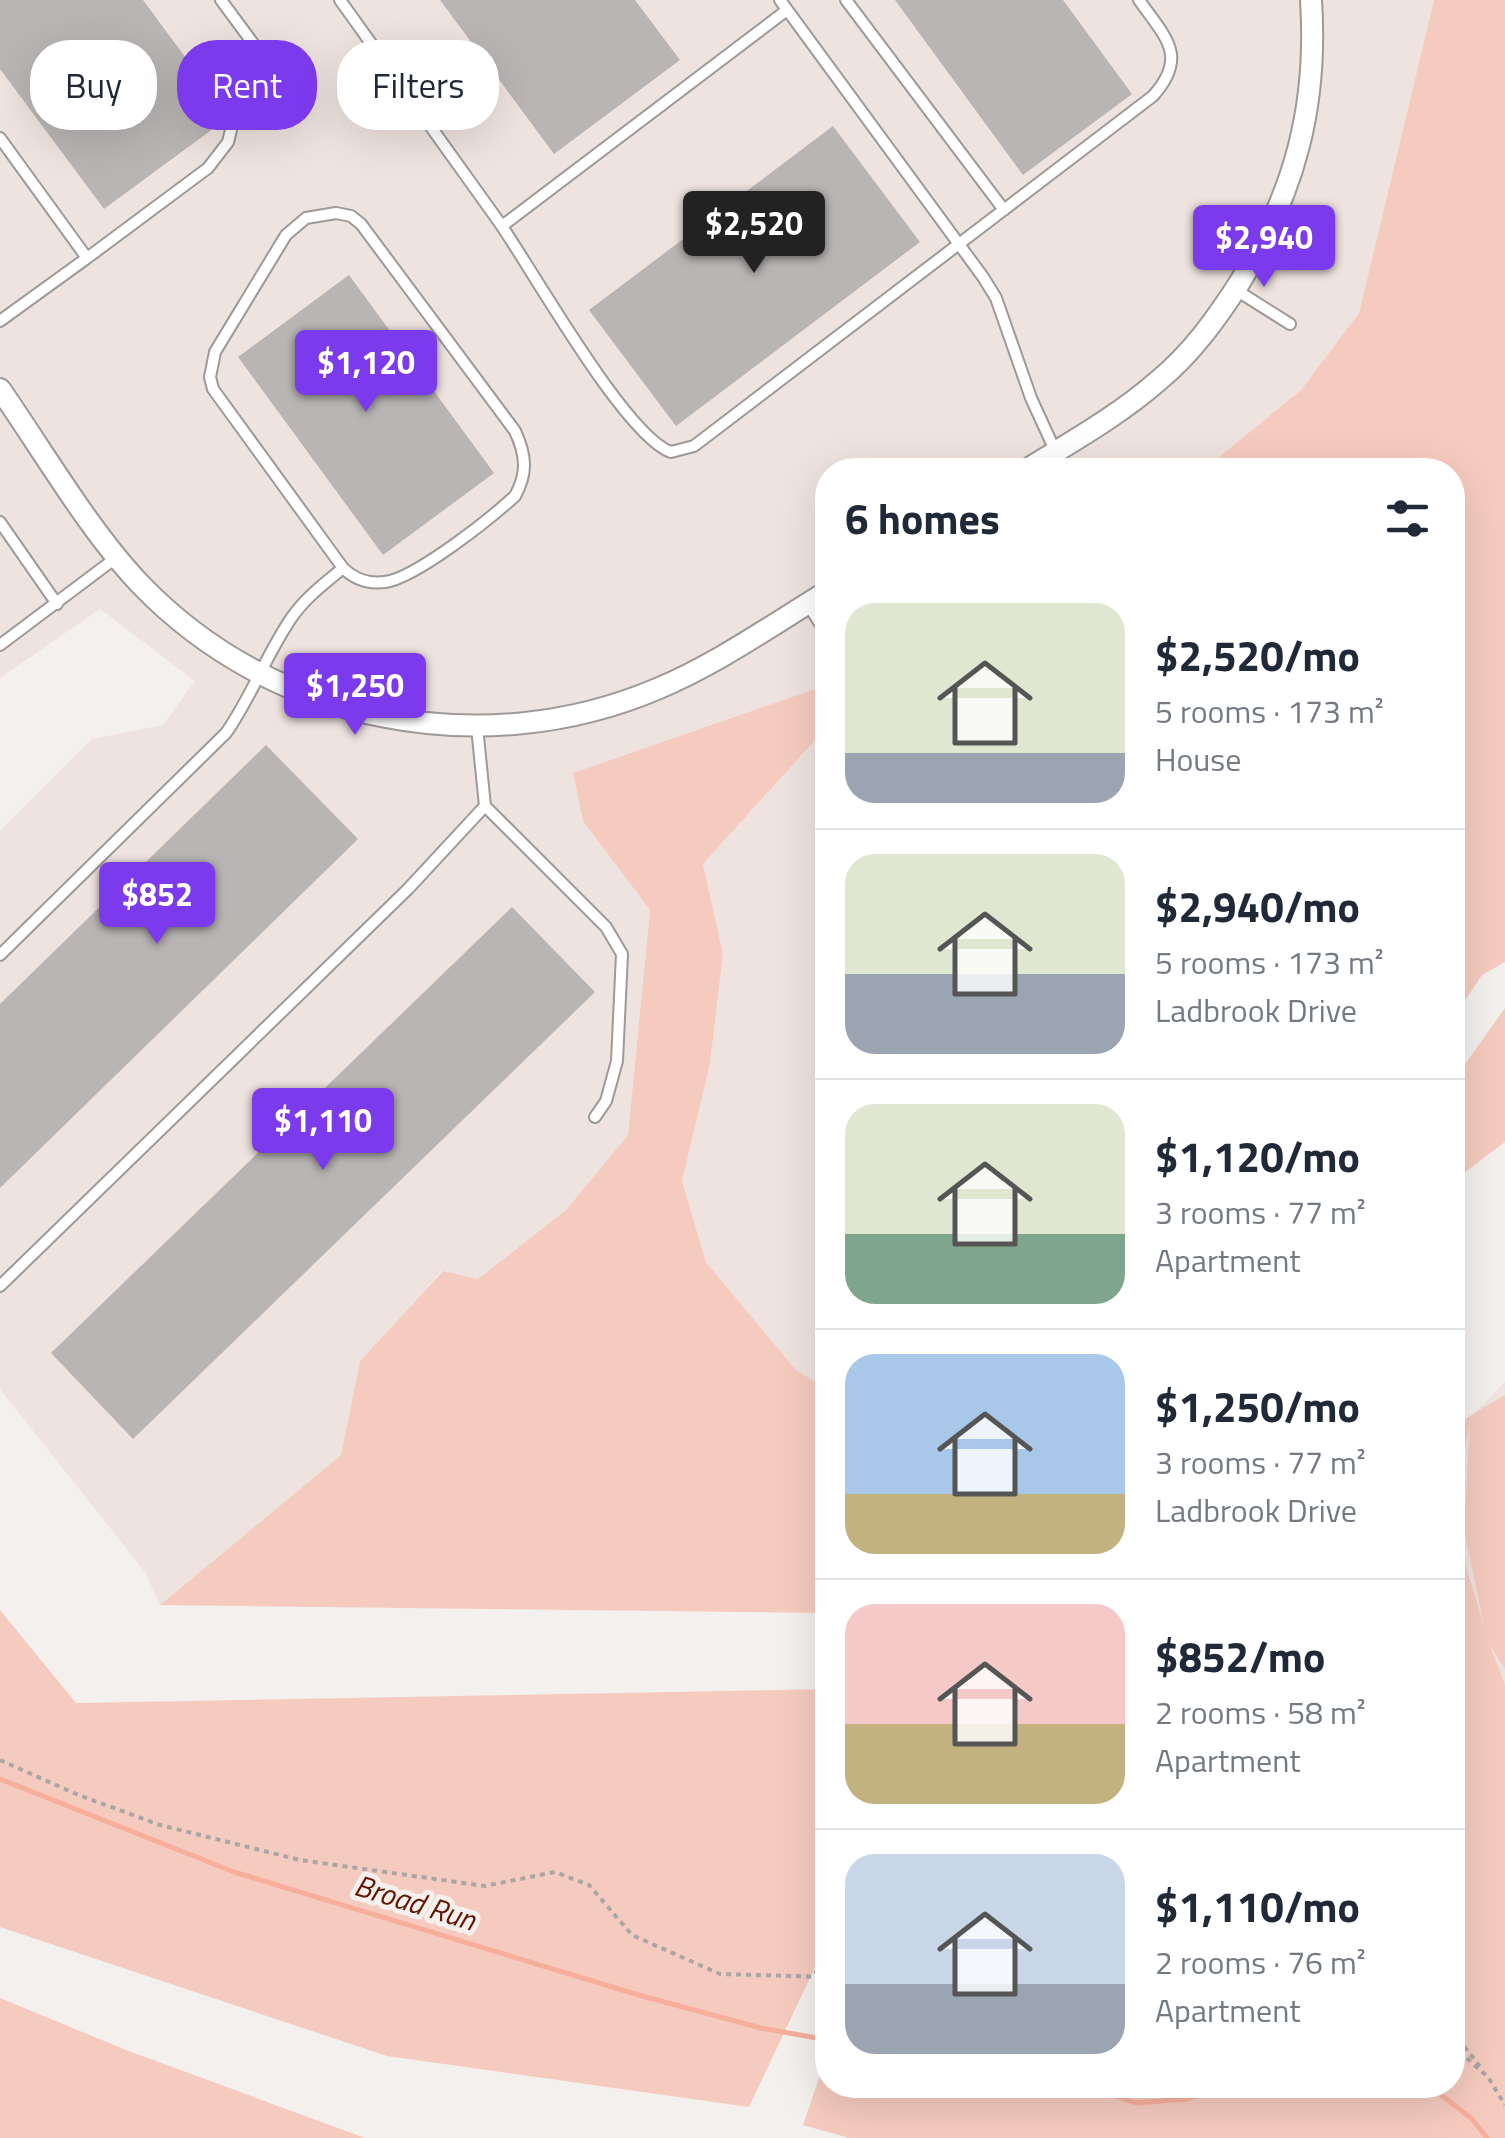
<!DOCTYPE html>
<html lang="en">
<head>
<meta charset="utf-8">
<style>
	body { margin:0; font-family:"Titillium Web",sans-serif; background:#f2f2f3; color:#1f2937; height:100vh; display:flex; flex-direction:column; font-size:38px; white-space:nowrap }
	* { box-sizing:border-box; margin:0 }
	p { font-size:32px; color:#747a83 }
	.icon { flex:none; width:55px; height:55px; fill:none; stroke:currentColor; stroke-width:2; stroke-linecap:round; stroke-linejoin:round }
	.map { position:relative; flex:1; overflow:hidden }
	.details { position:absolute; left:815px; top:458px; width:650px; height:1640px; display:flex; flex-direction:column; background:#fff; border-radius:40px; box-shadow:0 10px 40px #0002 }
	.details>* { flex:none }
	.banner { position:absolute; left:30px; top:40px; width:635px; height:90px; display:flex; gap:20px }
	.price { position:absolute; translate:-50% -85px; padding:0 22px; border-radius:10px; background:#7c3aed; color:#fff; font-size:32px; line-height:65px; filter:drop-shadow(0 2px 5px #0008) }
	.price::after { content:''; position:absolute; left:50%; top:60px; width:30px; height:22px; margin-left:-15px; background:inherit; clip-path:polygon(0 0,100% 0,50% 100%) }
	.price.current { background:#222; color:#fff }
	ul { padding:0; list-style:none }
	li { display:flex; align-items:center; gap:30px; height:250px; padding:0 30px }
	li+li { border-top:2px solid #e0e1e3 }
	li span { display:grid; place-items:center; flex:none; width:280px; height:200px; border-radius:30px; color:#555 }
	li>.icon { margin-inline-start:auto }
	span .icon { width:120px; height:120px; fill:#fffc; stroke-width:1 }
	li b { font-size:42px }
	h2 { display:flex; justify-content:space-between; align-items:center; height:120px; padding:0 30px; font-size:42px }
	.pill { padding:0 35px; border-radius:40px; background:#fff; box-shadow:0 10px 40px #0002; font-size:35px; line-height:90px }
	.pill.current { background:#7c3aed; color:#fff }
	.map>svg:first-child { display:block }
</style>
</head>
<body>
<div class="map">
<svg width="1505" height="2138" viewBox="0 0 1505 2138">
	<rect width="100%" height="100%" fill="#f4f0ee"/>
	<path fill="#efe3df" d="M 0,0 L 1434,0 L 1359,313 L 1301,390 L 1203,470 L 828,470 L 827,690 L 824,687 L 573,773 L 583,821 L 650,910 L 628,1135 L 566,1210 L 478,1279 L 442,1271 L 360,1361 L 341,1455 L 160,1605 L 145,1572 L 0,1389 L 0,831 L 92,739 L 163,725 L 195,681 L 100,609 L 0,678 Z
		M 827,727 L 827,1389 L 796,1370 L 706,1262 L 682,1181 L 710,1064 L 723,954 L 703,864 Z
		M 1505,1382 L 1505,1684 L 1477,1609 L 1456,1535 L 1460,1469 L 1472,1416 Z"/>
	<path fill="#f6cbbf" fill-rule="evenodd" d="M 1434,0 L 1505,0 L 1505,962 L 1482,975 L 1453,1018 L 1452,470 L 1203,470 L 1301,390 L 1359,313 Z
		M 824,686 L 827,690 L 827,727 L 703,864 L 723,954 L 710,1064 L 682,1181 L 706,1262 L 796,1370 L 827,1389 L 827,1613 L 160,1605 L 341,1455 L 360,1361 L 443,1271 L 478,1279 L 566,1210 L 628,1135 L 650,910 L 583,821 L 573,773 Z
		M 1505,1008 L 1505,1142 L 1453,1181 L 1453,1081 Z
		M 1505,1395 L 1505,1669 L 1490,1645 L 1505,1684 L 1505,2138 L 849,2138 L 803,2125 L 827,2055 L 828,2085 L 1452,2085 L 1453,1426 ZM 1470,1425 L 1464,1530 L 1484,1625 L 1456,1535 L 1460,1469 Z
		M 0,1610 L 76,1703 L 827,1689 L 827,1942 L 749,2107 L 387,2056 L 0,1927 Z
		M 0,1998 L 126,2050 L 365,2138 L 0,2138 Z"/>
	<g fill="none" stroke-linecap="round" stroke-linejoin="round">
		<path stroke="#f7af9c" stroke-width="5" d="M 0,1779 L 234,1872 L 642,1996 L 761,2028 L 828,2040
			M 1083,2085 L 1136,2103 L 1186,2099 L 1232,2085
			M 1428,2085 L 1472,2119 L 1487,2138"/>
	</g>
	<path fill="#b9b5b4" d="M 0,0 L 143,0 L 226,112 L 225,120 L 104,209 L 0,69 Z
		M 440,0 L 635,0 L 680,60 L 554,154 Z
		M 895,0 L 1063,0 L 1132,94 L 1023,175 Z
		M 833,126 L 920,242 L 676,426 L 589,310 Z
		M 349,275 L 494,473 L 383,555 L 238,357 Z
		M 266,745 L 358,839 L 0,1188 L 0,1004 Z
		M 512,907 L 595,992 L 133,1439 L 51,1353 Z"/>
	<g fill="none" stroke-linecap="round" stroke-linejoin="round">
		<defs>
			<path id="service" d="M 340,0 C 393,74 446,148 499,222 C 532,269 625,436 671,452 L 694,446 L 1153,96 C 1189,56 1165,37 1139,0
				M 780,0 L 983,277 L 996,298 L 1031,398 L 1064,470
				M 846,0 L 1004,210
				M 0,138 L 87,258 L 0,321
				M 336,213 L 351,216 L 361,224 L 515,431 C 526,455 528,473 515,496 C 491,518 416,578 385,582 C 368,584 355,580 343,568 L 213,389 L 210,377 L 215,352 L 286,235 L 306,218 Z
				M 502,226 L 787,10
				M 87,258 L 208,168 L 228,142 L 239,98 L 269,65 L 221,0
				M 1236,290 L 1290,324
				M 0,522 L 57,604
				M 807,603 L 828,636
				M 0,645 L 117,557
				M 477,727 L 485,806 L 606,927 L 622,954 L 617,1061 L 606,1101 L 595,1117
				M 0,955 L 226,733 C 252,696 267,653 292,617 C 306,597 325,583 343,568
				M 0,1286 L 408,889 L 485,806"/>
			<path id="minor" d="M 0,389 C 43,451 90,532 141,585 C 274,723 482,763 657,689 C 717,664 772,625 828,591
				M 1026,470 C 1071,442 1118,416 1158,381 C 1192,353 1217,318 1240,282 C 1295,191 1318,106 1311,0"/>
		</defs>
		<use href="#service" stroke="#9d9998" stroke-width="14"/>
		<use href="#minor" stroke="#9d9998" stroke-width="24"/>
		<path stroke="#a9a6a4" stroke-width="4" stroke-dasharray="5 5" stroke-linecap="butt" d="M 0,1760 L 76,1794 L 160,1825 L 300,1860 L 485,1886 L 555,1872 L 589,1885 L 632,1935 L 720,1974 L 828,1977
			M 815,1974 L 828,1952
			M 1452,2031 L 1482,2069
			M 1452,2045 L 1488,2077 L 1505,2105"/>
		<use href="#service" stroke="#fff" stroke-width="10"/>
		<use href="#minor" stroke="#fff" stroke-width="20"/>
	</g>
	<g text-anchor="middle" stroke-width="10" stroke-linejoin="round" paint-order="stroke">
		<g font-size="30" font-style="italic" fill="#631601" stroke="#f4f0ee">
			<text transform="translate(415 1903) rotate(17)" y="10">Broad Run</text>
		</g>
	</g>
</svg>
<b class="price current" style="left:754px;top:276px">$2,520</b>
<b class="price" style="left:1264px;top:290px">$2,940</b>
<b class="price" style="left:366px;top:415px">$1,120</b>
<b class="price" style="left:355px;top:738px">$1,250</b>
<b class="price" style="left:157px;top:947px">$852</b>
<b class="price" style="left:323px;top:1173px">$1,110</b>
<div class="banner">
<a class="pill">Buy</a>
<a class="pill current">Rent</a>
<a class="pill">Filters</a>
</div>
<section class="details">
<h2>6 homes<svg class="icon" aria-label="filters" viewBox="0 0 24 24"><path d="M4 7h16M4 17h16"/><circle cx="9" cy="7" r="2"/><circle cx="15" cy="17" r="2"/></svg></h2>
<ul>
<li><span style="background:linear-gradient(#dfe7d0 75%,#9aa5b1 0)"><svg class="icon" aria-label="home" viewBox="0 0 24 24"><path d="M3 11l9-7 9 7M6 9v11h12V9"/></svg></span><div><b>$2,520/mo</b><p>5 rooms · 173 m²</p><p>House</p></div></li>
<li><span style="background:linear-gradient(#dfe7d0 60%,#9aa5b1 0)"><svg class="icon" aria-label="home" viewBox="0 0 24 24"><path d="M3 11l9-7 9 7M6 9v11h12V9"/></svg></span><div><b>$2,940/mo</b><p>5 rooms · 173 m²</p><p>Ladbrook Drive</p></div></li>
<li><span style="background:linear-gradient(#dfe7d0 65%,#7fa58c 0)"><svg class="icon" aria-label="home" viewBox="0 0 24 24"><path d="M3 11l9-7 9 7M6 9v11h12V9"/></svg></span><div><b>$1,120/mo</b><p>3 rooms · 77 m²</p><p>Apartment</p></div></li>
<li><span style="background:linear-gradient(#a9c7e8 70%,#c2b280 0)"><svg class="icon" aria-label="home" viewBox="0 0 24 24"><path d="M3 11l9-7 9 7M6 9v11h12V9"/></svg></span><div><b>$1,250/mo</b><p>3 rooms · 77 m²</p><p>Ladbrook Drive</p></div></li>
<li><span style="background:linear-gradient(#f6c9c9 60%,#c2b280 0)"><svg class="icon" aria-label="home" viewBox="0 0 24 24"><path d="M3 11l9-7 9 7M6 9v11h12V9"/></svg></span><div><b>$852/mo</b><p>2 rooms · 58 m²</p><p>Apartment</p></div></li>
<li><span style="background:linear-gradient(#c9d6e8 65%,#9aa5b1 0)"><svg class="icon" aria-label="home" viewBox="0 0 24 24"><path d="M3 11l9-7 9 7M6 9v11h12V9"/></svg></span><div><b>$1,110/mo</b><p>2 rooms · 76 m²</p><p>Apartment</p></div></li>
</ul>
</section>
</div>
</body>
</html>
